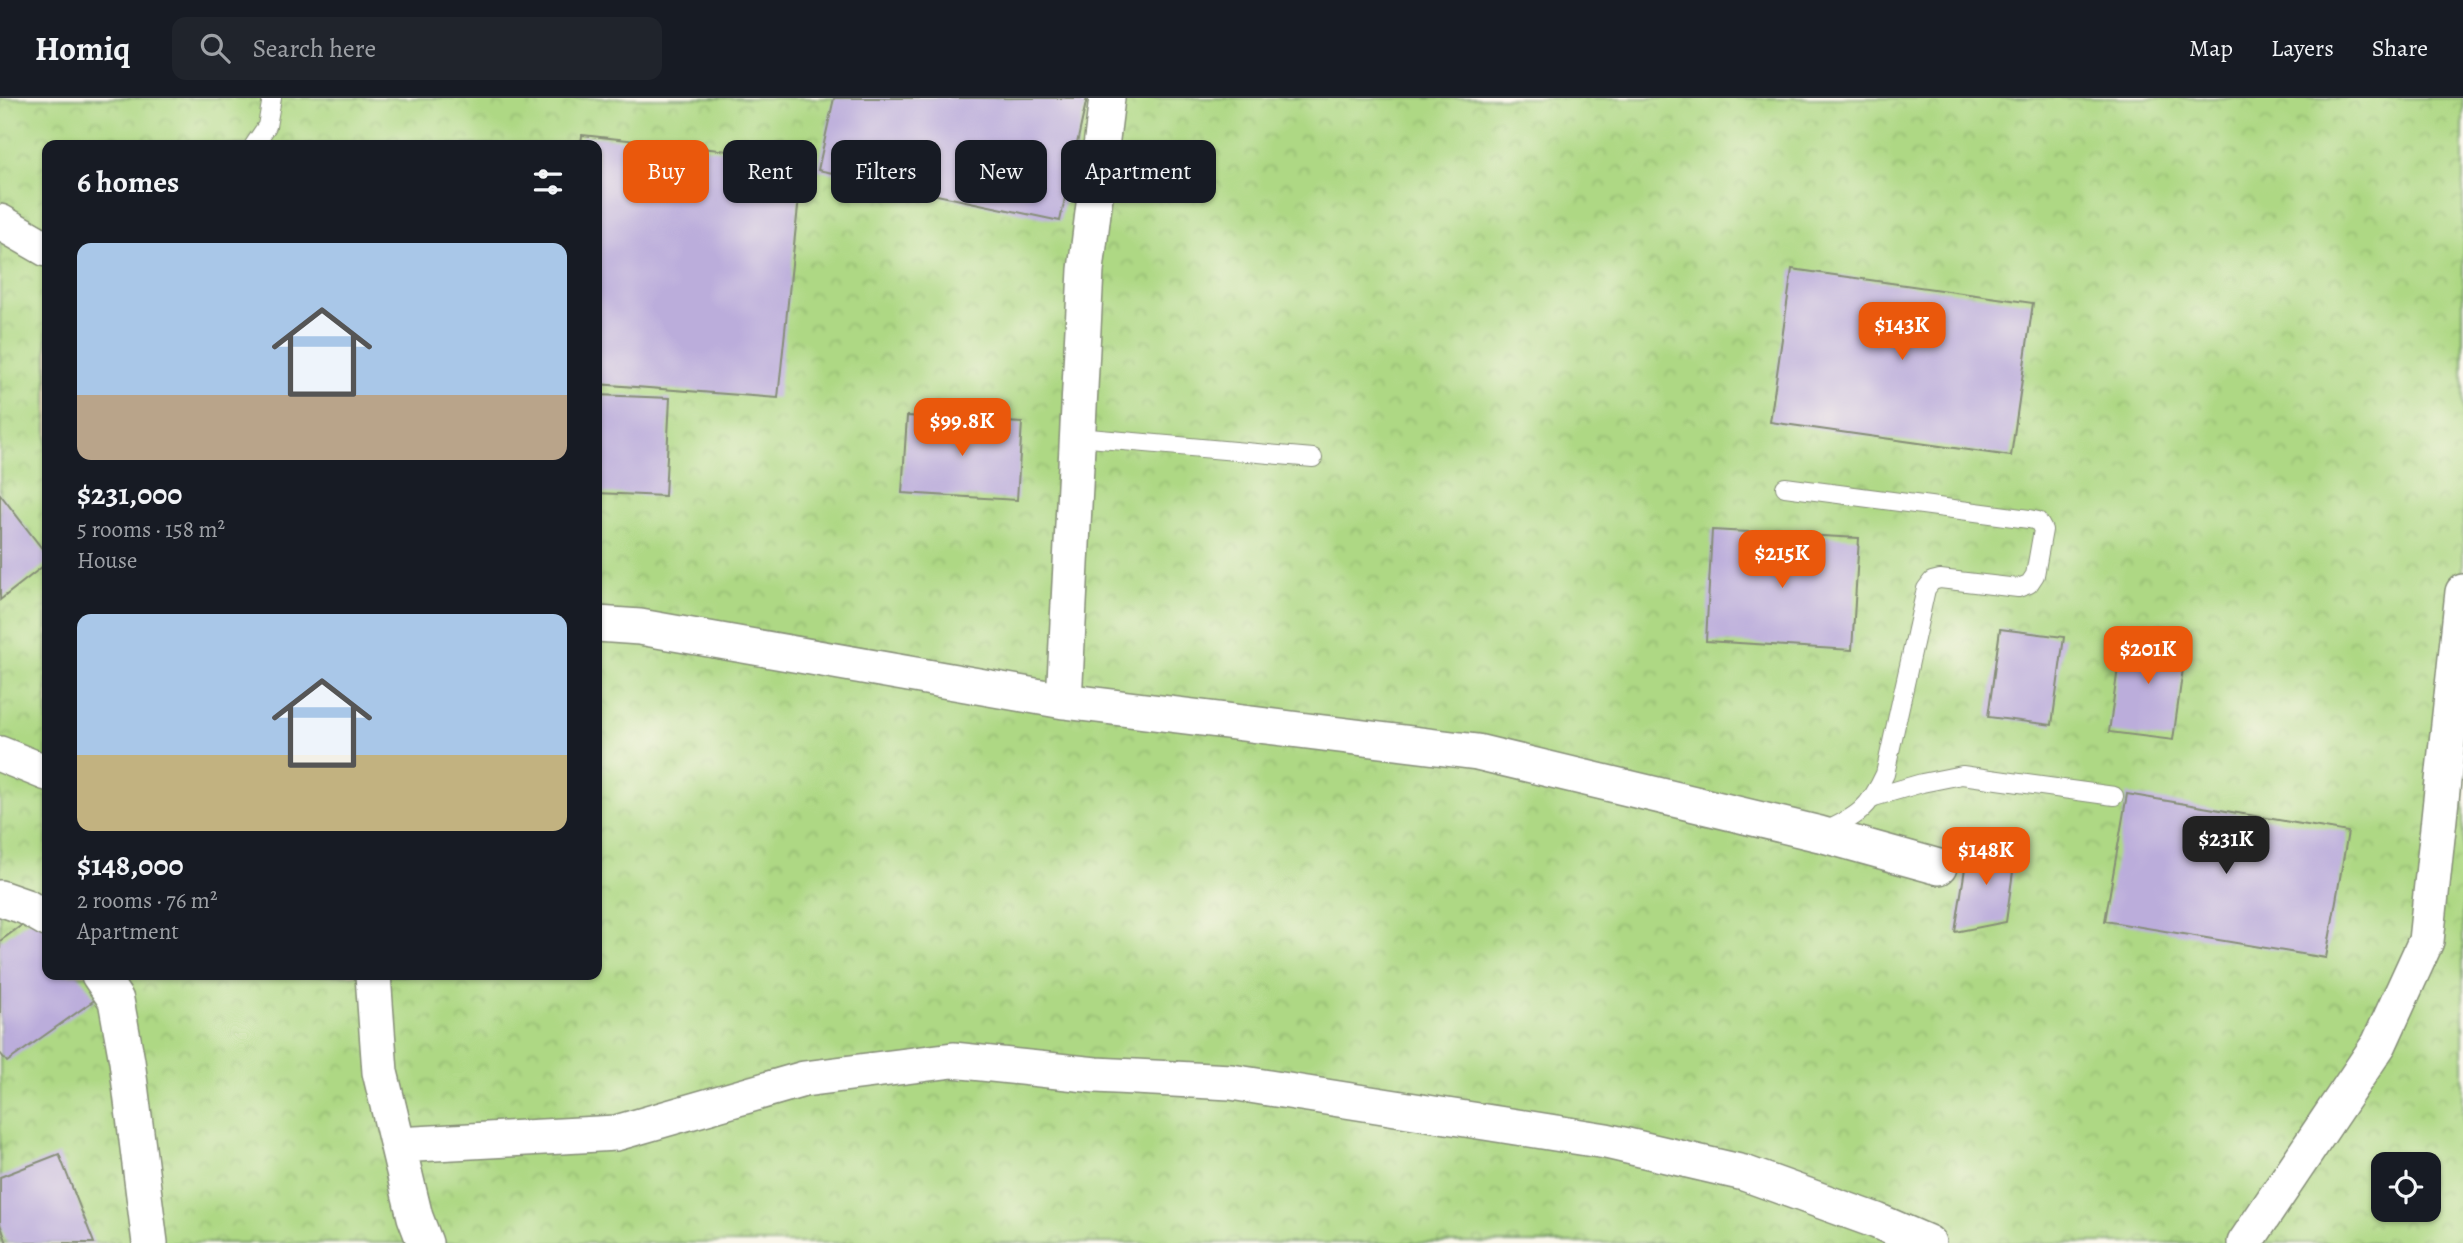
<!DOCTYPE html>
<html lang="en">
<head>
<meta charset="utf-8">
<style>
	body { margin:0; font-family:Alegreya,serif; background:#20242c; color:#f1f3f6; height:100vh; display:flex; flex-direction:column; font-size:26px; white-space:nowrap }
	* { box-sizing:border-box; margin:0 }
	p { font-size:23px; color:#9ea1a6 }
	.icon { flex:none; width:38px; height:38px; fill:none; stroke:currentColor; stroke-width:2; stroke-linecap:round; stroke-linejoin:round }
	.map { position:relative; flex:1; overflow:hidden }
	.drawer { position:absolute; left:42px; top:42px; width:560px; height:840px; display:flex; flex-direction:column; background:#171b24; border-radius:14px; box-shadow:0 2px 5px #0004 }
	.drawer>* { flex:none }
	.top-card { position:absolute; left:623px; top:42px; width:665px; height:63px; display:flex; gap:14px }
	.controls { position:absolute; left:2371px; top:1054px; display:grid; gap:14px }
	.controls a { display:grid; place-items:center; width:70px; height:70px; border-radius:14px; background:#171b24; box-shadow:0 2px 5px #0004; font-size:35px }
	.price { position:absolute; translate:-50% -60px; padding:0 16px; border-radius:14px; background:#ea580c; color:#fff; font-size:23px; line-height:46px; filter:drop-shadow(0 2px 4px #0008) }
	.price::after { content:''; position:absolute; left:50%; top:42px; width:21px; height:16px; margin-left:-10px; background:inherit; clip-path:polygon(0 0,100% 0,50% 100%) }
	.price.on { background:#222; color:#fff }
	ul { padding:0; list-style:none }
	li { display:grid; align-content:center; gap:14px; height:371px; padding:0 35px }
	li span { display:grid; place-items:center; height:217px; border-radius:14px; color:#555 }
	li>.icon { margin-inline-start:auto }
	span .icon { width:126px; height:126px; fill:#fffc; stroke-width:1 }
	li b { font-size:30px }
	h2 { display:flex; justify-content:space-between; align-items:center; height:84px; padding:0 35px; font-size:30px }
	.tag { padding:0 24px; border-radius:14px; background:#171b24; box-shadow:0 2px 5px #0004; font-size:24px; line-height:63px }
	.tag.on { background:#ea580c; color:#fff }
	header { display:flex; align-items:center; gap:42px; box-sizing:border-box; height:98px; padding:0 35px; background:#171b24; border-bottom:2px solid #363941 }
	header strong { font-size:33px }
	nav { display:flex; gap:38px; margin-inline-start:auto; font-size:24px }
	.search { width:490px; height:63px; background:#20242c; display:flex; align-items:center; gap:18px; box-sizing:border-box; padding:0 24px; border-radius:14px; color:#9ea1a6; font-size:26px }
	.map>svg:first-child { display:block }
</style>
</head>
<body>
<header>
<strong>Homiq</strong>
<div class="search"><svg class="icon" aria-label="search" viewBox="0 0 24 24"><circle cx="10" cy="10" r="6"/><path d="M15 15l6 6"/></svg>Search here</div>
<nav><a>Map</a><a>Layers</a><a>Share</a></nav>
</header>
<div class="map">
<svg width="2463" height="1145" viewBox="0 0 2463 1145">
	<defs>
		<pattern id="park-crowns" width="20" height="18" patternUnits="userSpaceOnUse" patternTransform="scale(1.75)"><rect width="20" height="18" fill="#aed884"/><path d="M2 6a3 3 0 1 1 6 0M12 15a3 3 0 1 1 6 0" fill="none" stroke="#95ba73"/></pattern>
	</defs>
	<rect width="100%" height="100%" fill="#fbf7ec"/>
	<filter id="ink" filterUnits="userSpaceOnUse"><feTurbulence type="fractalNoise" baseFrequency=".0143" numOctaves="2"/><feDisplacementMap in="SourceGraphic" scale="14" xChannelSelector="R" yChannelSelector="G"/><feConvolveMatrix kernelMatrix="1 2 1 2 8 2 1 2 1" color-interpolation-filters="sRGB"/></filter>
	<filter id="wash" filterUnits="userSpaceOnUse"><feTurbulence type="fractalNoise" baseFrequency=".00686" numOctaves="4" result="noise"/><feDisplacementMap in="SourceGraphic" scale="28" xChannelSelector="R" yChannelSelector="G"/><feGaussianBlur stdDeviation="1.57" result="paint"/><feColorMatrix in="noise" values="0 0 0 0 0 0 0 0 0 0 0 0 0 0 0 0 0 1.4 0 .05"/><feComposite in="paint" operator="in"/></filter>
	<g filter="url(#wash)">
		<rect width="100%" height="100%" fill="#ecdebb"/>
		<path fill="url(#park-crowns)" stroke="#668a5c" stroke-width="2" fill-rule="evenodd" d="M 0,0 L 2463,0 L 2463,1145 L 0,1145 ZM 47,47 L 597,47 L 597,877 L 47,877 ZM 2384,1066 L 2429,1066 L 2429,1111 L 2384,1111 Z"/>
		<g id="blocks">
			<path fill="#bbaddb" d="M 834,0 L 1087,0 L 1060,123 L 818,72 Z
				M 582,37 L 803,61 L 778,300 L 597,286 L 597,47 L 581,47 Z
				M 1792,171 L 2033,205 L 2011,358 L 1770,324 Z
				M 597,297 L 670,300 L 665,398 L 597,395 Z
				M 907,318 L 1022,325 L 1017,402 L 902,395 Z
				M 0,396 L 47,457 L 47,465 L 0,502 Z
				M 1712,432 L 1859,440 L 1852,552 L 1706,543 Z
				M 2000,531 L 2064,539 L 2052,627 L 1988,619 Z
				M 2123,534 L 2187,542 L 2173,642 L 2109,634 Z
				M 2127,696 L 2348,734 L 2326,860 L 2105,823 Z
				M 1969,745 L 2016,752 L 2006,824 L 1955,834 Z
				M 36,817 L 47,832 L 47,877 L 79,877 L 96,901 L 7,964 L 0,955 L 0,843 Z
				M 59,1056 L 94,1145 L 7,1145 L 0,1126 L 0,1079 Z"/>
		</g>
	</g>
	<g filter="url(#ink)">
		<use href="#blocks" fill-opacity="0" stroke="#868e78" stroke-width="2"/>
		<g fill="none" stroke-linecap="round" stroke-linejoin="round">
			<defs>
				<path id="service" d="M 254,47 L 267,28 L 272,0
					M 1078,339 L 1313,360
					M 1785,389 L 2029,421 L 2038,423 L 2043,432 L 2035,477 L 2029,486 L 2018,490 L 1940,481 L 1932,483 L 1926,491 L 1885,676 C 1869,711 1857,719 1823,734
					M 1874,699 L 1922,685 L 1962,677 L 2114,698"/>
				<path id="minor" d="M 0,124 L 47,151
					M 597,526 L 640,529 L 1064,603 L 1477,654 L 1820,736 L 1939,769
					M 1064,603 L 1086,172 L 1107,0
					M 0,656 L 47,675
					M 0,800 L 26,809 L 47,821
					M 99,877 L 116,902 L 127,963 L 150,1145
					M 373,877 L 380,974 L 415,1119 L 425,1145
					M 398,1047 L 616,1035 L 804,981 L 953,962 L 1096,977 L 1231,984 L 1606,1043 L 1744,1075 L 1877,1123 L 1928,1145
					M 2245,1145 L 2379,946 L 2426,843 L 2463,494"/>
			</defs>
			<use href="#service" stroke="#868e78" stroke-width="20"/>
			<use href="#minor" stroke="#868e78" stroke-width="38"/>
			<use href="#service" stroke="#fff" stroke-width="18"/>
			<use href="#minor" stroke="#fff" stroke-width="35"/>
		</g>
	</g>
</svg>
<div class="controls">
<a><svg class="icon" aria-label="locate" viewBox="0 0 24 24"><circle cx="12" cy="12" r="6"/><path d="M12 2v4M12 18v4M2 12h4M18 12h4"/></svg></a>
</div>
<b class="price" style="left:1902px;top:264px">$143K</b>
<b class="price" style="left:962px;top:360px">$99.8K</b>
<b class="price" style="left:1782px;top:492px">$215K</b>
<b class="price" style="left:2148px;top:588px">$201K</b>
<b class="price on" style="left:2226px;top:778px">$231K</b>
<b class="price" style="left:1986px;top:789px">$148K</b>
<div class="top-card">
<a class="tag on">Buy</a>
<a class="tag">Rent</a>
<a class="tag">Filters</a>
<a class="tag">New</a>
<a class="tag">Apartment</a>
</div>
<section class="drawer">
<h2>6 homes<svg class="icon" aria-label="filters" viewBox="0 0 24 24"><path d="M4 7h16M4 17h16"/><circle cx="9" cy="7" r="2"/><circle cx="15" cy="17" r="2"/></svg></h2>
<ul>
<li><span style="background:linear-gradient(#a9c7e8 70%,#b9a48a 0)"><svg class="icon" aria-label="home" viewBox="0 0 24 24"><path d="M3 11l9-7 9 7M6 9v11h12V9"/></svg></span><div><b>$231,000</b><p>5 rooms · 158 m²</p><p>House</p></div></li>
<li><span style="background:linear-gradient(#a9c7e8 65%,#c2b280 0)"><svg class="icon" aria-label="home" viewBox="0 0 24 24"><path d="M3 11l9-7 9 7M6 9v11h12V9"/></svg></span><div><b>$148,000</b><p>2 rooms · 76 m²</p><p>Apartment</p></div></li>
</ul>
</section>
</div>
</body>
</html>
